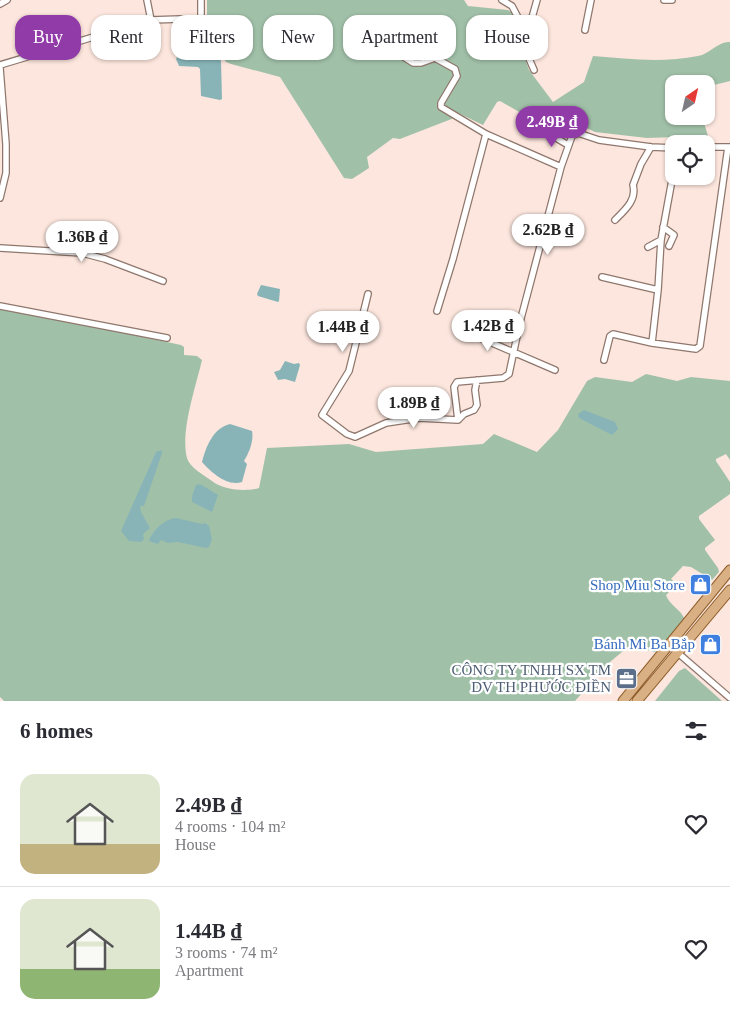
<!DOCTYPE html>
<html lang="en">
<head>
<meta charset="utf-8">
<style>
	body { margin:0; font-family:Georgia,serif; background:#f7f7f7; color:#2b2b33; height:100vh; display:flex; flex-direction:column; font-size:19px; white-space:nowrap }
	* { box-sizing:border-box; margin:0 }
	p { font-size:16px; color:#7c7c81 }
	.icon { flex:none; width:28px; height:28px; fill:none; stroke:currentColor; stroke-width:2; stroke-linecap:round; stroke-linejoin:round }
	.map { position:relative; height:701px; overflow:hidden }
	.drawer { display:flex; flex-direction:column; background:#fff; flex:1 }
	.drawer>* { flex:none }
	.hud { position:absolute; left:15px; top:15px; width:700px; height:45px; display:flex; gap:10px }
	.needle { width:32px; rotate:34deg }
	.fabs { position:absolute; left:665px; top:75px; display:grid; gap:10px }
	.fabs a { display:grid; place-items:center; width:50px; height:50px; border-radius:10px; background:#fff; box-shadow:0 1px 4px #0004; font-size:25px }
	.price { position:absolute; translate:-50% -42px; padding:0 11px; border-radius:18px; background:#fff; color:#222; font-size:16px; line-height:32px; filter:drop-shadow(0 1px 2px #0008) }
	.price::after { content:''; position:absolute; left:50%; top:30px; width:15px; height:11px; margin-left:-8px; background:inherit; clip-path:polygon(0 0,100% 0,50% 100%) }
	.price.on { background:#913ba8; color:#fff }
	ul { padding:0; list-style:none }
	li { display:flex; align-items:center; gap:15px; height:125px; padding:0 20px }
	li+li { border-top:1px solid #e1e1e2 }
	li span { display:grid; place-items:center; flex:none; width:140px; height:100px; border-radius:15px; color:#555 }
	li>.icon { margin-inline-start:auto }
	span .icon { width:60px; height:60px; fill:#fffc; stroke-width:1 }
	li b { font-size:21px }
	h2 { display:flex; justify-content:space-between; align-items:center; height:60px; padding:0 20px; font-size:21px }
	.tag { padding:0 18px; border-radius:15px; background:#fff; box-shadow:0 1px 4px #0004; font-size:18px; line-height:45px }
	.tag.on { background:#913ba8; color:#fff }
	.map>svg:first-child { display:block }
</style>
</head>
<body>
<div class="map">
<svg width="730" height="701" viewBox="0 0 730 701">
	<rect width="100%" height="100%" fill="#fce6dd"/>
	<path fill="#a1c0a8" d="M 207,0 L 464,0 L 468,6 L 508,10 L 515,14 L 522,37 L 521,47 L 529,70 L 553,102 L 584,82 L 593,56 C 628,59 663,63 698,56 C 710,54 718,41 730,42 L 730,81 L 706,87 L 706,84 L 674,84 L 674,116 L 702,116 L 708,136 L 647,138 L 595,132 L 576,123 L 568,126 L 562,134 L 542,125 L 500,101 L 497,102 L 483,125 L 458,113 L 454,118 L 400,139 L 393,138 L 367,157 L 369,168 L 352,179 L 344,178 L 280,77 L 231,64 L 226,62 L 222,56 L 204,52 L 206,34 L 209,30 L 238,31 L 239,24 L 229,20 L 207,17 Z
		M 0,309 L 63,320 L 181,345 L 184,347 L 184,355 L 197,356 L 202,360 C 196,386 180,432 187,458 C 189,467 204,475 212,481 C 223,490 246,492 259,488 L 267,448 L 349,444 L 376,452 L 483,444 L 494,434 L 537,452 L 558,430 L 587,381 L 595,377 L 632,382 L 646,374 L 677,381 L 691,377 L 730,381 L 730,460 L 726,454 L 716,459 L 716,461 L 730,482 L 730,494 L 699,516 L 699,519 L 715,540 L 705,548 L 705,550 L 718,568 L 719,572 L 712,580 L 691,567 L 683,566 L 671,579 L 677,584 L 666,595 C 669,605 681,609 685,620 L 659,653 L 629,646 L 610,662 L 575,701 L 4,701 L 0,697 Z
		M 685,668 L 722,701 L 655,701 L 679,671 Z"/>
	<path fill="#88b4b8" d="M 179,53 L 219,58 L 221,61 L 222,99 L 220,100 L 201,96 L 200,69 L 198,67 L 179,66 L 176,59 Z
		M 261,285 L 280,289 L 279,301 L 278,302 L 258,296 L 257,294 Z
		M 285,361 L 294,364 L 299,363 L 300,365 L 295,382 L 285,379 L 278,380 L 274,372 L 280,370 Z
		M 396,391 L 419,394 L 420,396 L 416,410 L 420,415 C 412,420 400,415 392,421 L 387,421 Z
		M 584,410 L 615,422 L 618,429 L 612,435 L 579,418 L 578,414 Z
		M 230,424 L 252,431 C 254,441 249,453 244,461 L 247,464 L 242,482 C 227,487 211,472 202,462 C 206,447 213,428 230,424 Z
		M 162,450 L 162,453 L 144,506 L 140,506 L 141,512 L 150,528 L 143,534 L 144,539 L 141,542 L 129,541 L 121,531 L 156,452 Z
		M 200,484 L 218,495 L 212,512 L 192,502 L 192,496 L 196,485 Z
		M 176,518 L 202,524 L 205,523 L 209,526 L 212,539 L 209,547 L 206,548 L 178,542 L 168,543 L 161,540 L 158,544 L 151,542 L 149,540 C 154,529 165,519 176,518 Z"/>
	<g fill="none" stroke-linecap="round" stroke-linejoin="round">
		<defs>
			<path id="minor" d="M 147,0 L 151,20
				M 201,0 L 201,20
				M 502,0 L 512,6 L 523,27 L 524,47 L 534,70
				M 664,0 L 672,0
				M 0,4 L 7,0
				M 523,27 L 531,21 L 537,0
				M 585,30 L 591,0
				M 361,35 L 385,45 L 413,63 L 421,63 L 435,58 L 455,69 L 457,76 L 441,103 L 441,107 L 486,134
				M 0,65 L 150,20 L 181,19 L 229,21
				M 0,68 L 6,144 L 6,173 L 0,198
				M 546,132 L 568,145
				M 706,147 L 729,147
				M 615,220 C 625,210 637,200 633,185 L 641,164 L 651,147
				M 663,227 L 674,235 L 669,246
				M 648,247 L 661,240
				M 0,248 L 82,253 L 105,259 L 163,281
				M 602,277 L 658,290
				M 368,294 L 349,371 L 322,415 L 347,434 L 355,437 L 386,423 L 419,418 L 458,420 L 464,414 L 474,410 L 477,405 L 475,390 L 477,380
				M 0,306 L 167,338
				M 437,311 L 453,259 L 486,134 L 561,167
				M 471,334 L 555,370
				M 652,343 L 658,290 L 661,240 L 674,169
				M 604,360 L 610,336 L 613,334 L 652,343 L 696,349 L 700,346 L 728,147
				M 458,420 L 454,387 L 457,382 L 503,378 L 509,374 L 520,322 L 561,167 L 572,136 L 578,133 L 599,140 L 651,147 L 674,148
				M 678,653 L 730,698"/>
			<path id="primary" d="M 623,701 L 730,570
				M 637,701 L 730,590"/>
		</defs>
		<use href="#minor" stroke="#8f776d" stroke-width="8"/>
		<use href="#primary" stroke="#8f5e2c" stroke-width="11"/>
		<use href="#minor" stroke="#fff" stroke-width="5.5"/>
		<use href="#primary" stroke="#d9b083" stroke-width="9"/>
	</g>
	<defs>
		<symbol id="shop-square" viewBox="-11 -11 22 22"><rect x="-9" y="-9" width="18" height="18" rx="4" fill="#3f7fe0" stroke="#fff"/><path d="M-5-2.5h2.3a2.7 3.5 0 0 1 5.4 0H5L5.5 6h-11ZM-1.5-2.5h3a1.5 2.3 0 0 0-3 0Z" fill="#fff"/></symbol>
		<symbol id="office-square" viewBox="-11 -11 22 22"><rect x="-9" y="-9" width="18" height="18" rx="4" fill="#5c6f8a" stroke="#fff"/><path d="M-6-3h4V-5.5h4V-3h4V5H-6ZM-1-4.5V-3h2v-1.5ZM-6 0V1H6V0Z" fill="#fff"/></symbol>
	</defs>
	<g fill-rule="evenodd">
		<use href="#shop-square" x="688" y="572" width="25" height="25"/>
		<use href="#shop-square" x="698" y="632" width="25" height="25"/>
		<use href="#office-square" x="614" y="666" width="25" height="25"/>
	</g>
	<g text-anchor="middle" stroke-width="4.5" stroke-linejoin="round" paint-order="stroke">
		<g font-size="15" fill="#366cbe" stroke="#fff" text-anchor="end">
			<text x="685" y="590">Shop Miu Store</text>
			<text x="695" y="649">Bánh Mì Ba Bắp</text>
		</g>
		<g font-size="15" fill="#4e5e75" stroke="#fff" text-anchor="end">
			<text x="611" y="675">CÔNG TY TNHH SX TM<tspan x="611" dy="17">DV TH PHƯỚC ĐIỀN</tspan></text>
		</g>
	</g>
</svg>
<div class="fabs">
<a><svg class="needle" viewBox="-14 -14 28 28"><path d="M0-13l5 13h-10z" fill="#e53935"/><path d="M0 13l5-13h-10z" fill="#7c7c81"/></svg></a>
<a><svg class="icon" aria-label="locate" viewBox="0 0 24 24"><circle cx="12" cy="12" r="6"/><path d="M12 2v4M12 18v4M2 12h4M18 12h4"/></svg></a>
</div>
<b class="price on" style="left:552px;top:148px">2.49B ₫</b>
<b class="price" style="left:548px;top:256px">2.62B ₫</b>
<b class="price" style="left:82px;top:263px">1.36B ₫</b>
<b class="price" style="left:488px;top:352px">1.42B ₫</b>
<b class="price" style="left:343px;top:353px">1.44B ₫</b>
<b class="price" style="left:414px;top:429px">1.89B ₫</b>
<div class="hud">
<a class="tag on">Buy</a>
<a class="tag">Rent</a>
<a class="tag">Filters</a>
<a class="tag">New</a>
<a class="tag">Apartment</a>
<a class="tag">House</a>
</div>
</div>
<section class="drawer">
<h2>6 homes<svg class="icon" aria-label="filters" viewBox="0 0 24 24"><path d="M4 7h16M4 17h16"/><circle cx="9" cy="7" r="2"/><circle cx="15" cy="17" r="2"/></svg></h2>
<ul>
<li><span style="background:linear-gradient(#dfe7d0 70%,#c2b280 0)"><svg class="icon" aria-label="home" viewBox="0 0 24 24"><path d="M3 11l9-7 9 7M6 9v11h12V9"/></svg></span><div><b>2.49B ₫</b><p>4 rooms · 104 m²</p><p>House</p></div><svg class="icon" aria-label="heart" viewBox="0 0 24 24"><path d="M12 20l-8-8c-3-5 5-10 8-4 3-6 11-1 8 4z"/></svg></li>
<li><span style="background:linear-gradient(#dfe7d0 70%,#8fb573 0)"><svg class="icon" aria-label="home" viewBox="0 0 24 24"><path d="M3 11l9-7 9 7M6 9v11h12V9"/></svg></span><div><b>1.44B ₫</b><p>3 rooms · 74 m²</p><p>Apartment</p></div><svg class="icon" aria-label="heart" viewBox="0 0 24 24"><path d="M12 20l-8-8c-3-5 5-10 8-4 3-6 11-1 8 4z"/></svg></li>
</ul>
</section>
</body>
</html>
